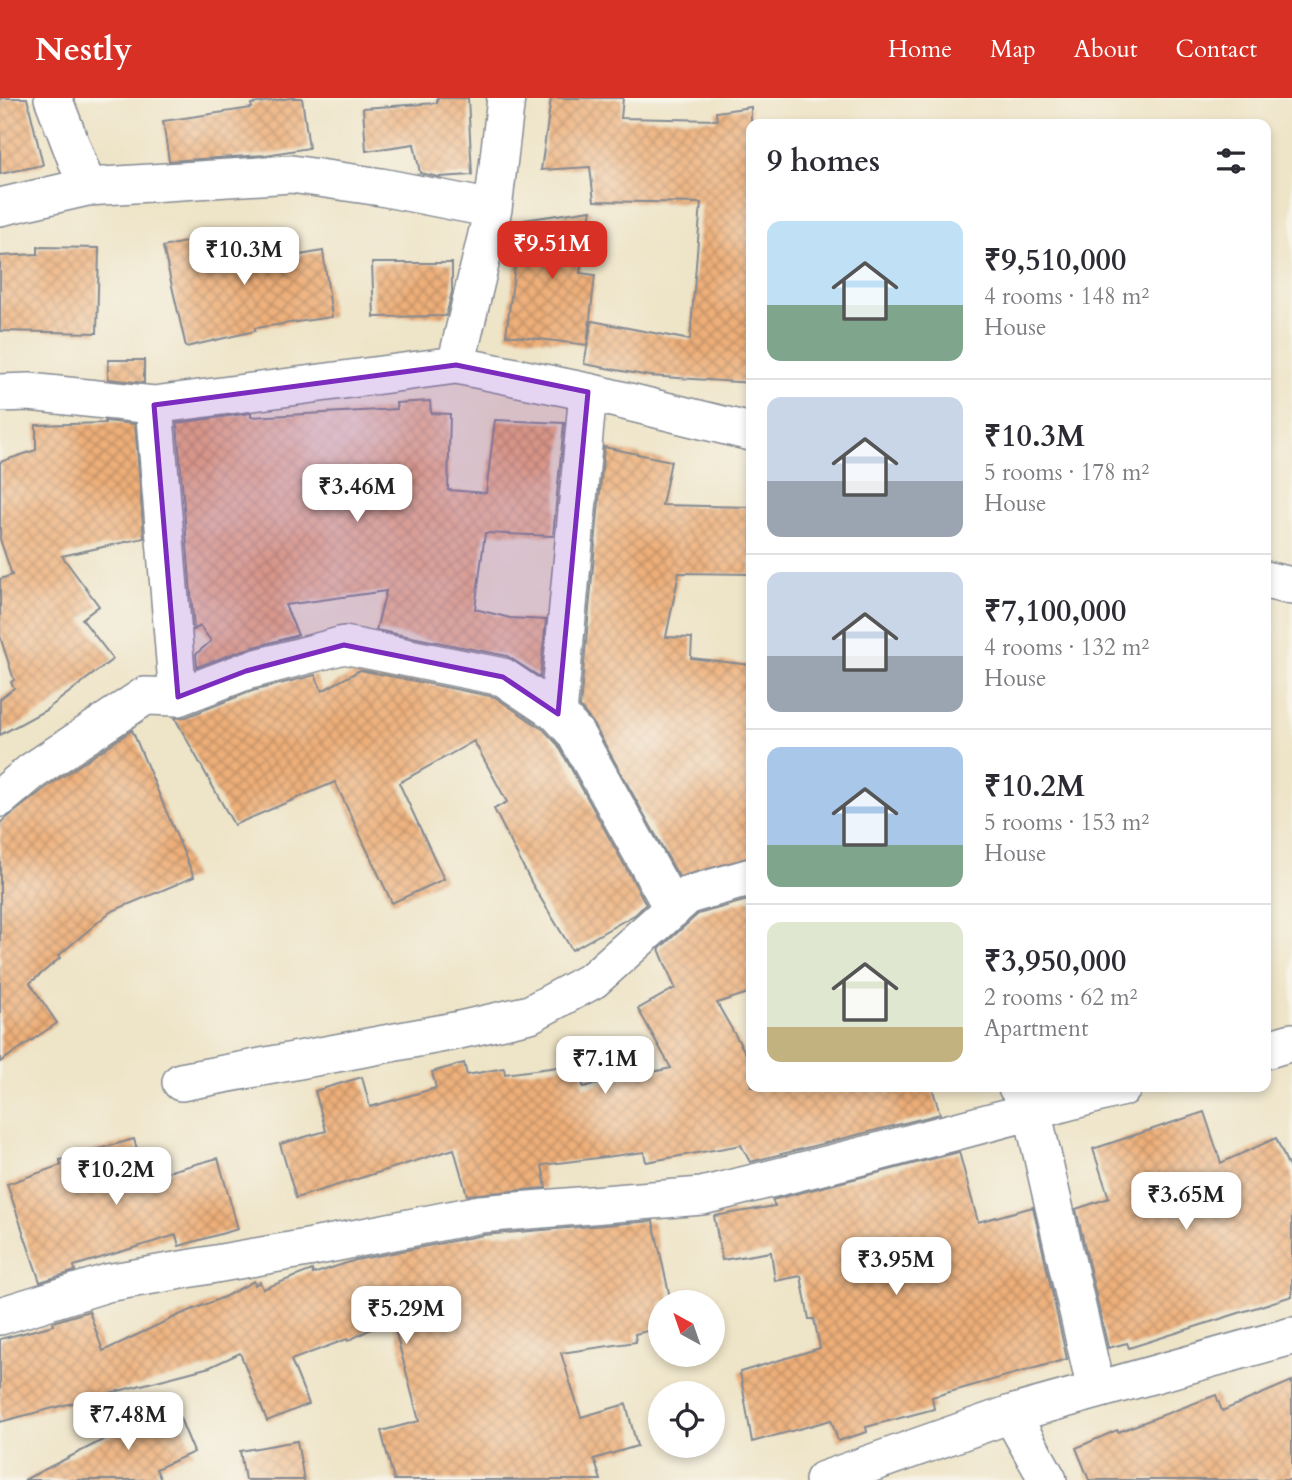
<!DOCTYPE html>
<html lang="en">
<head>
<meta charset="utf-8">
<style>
	body { margin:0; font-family:Cardo,serif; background:#f7f7f7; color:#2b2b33; height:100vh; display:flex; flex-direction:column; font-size:26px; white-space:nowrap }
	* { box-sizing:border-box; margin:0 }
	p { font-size:23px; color:#7c7c81 }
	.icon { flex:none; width:38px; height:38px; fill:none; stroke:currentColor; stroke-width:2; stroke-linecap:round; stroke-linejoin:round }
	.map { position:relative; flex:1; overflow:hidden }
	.drawer { position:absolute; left:746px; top:21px; width:525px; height:973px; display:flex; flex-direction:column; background:#fff; border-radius:14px; box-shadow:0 4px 10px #0003 }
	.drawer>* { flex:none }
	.needle { width:46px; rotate:320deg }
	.controls { position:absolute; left:648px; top:1192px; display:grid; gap:14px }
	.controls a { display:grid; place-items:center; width:77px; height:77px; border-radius:50%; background:#fff; box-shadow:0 4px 10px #0003; font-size:35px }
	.price { position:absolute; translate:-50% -60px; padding:0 16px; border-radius:14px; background:#fff; color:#222; font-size:23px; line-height:46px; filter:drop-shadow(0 2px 4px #0008) }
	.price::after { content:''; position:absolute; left:50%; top:42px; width:21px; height:16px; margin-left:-10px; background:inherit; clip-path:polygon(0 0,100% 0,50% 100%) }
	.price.current { background:#d93025; color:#fff }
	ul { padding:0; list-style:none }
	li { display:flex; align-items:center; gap:21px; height:175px; padding:0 21px }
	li+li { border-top:2px solid #e1e1e2 }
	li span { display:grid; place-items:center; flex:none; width:196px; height:140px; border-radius:14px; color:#555 }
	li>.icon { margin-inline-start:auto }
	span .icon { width:84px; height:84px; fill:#fffc; stroke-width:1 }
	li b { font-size:30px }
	h2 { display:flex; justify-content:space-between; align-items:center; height:84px; padding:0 21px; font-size:30px }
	header { display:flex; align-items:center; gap:42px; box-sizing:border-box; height:98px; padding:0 35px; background:#d93025; color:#fff }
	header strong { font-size:33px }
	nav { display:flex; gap:38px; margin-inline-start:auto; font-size:24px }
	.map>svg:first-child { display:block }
</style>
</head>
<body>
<header>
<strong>Nestly</strong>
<nav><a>Home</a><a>Map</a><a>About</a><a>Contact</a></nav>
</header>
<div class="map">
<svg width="1292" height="1382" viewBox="0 0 1292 1382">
	<defs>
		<pattern id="building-cross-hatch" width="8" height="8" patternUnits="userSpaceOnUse" patternTransform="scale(1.75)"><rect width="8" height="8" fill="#eeaf78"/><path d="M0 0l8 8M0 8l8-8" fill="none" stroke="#c08f66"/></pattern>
	</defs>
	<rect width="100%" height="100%" fill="#f7f3e8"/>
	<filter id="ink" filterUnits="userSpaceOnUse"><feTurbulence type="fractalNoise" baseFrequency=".0143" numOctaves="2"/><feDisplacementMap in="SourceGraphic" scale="14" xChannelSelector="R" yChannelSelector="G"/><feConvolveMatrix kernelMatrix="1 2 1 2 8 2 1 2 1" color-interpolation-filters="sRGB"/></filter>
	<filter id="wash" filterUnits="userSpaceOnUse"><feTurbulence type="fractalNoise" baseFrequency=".00686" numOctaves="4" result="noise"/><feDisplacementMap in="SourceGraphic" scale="28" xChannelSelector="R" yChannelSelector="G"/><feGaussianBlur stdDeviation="1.57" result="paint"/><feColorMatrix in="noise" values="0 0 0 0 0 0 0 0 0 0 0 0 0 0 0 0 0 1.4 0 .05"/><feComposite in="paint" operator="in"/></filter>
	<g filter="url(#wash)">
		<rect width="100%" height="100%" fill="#eee4c7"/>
		<g id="blocks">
			<path fill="url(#building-cross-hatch)" d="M 0,0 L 27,0 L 43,67 L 0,76 Z
				M 290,0 L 302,0 L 309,50 L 266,57 L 169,63 L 163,23 L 252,10 L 251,6 Z
				M 437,0 L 468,0 L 472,77 L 439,79 L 420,75 L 414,46 L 366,53 L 363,10 L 437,5 Z
				M 551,0 L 623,0 L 621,20 L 717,22 L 716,14 L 751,9 L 751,285 L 649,278 L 584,266 L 592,223 L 690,242 L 701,105 L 594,103 L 590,69 L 541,72 Z
				M 591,112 L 580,175 L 595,177 L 587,247 L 506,237 L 515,168 L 524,122 Z
				M 232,133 L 236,150 L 298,141 L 300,157 L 323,153 L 332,219 L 255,230 L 255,233 L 186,249 L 163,149 Z
				M 38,149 L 99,150 L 97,235 L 0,233 L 0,158 L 38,156 Z
				M 372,165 L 452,165 L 452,194 L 446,218 L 374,219 Z
				M 108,262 L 144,262 L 144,285 L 108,281 Z
				M 430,303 L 431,315 L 450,316 L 448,392 L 486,395 L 495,322 L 564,325 L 553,438 L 485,435 L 475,511 L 510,520 L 546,522 L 540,579 L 507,558 L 376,532 L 386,493 L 285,507 L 298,537 L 240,553 L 197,569 L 196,556 L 211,543 L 200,528 L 194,532 L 177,325 L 251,315 L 251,319 L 397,311 L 396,305 Z
				M 105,323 L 135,326 L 144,440 L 62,458 L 99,508 L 82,521 L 113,561 L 46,612 L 0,637 L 0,601 L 14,590 L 11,584 L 14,582 L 0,538 L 0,481 L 12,477 L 0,441 L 0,364 L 36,352 L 36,327 L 105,325 Z
				M 604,349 L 671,363 L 662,407 L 751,409 L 751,476 L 679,475 L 666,539 L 692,540 L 691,560 L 751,567 L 751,759 L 679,779 L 593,625 L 580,609 Z
				M 360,572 L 495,599 L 544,632 L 558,647 L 646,806 L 636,816 L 572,852 L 532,786 L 494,711 L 507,704 L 474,643 L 399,685 L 444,781 L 392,805 L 335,684 L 234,727 L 175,620 L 186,619 L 252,593 L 315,577 L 322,593 Z
				M 132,632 L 194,779 L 110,814 L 58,858 L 60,860 L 30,885 L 57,925 L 0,964 L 0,725 L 44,691 Z
				M 751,801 L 751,894 L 717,905 L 751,965 L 751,989 L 932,989 L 940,1016 L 750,1064 L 741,1047 L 646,1064 L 644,1054 L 542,1067 L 546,1090 L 467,1097 L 454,1051 L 296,1100 L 280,1046 L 326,1033 L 315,993 L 362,979 L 370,1009 L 436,990 L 432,974 L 464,965 L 467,977 L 504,970 L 505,976 L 581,966 L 583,989 L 671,970 L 638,911 L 675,890 L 659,851 L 698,816 Z
				M 1204,1014 L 1221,1065 L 1276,1040 L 1292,1076 L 1292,1198 L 1129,1250 L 1127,1245 L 1108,1250 L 1076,1111 L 1109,1100 L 1093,1051 Z
				M 134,1041 L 145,1080 L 218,1060 L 238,1131 L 179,1148 L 176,1137 L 74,1168 L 75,1173 L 40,1184 L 7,1086 L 61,1067 L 60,1062 Z
				M 959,1054 L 978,1124 L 1033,1109 L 1067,1261 L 932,1299 L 934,1311 L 866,1329 L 867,1334 L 838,1343 L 831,1322 L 752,1344 L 740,1274 L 820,1250 L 814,1221 L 809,1221 L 801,1178 L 775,1183 L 771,1154 L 722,1162 L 714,1118 L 775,1108 L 772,1102 Z
				M 653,1123 L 671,1204 L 660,1204 L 660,1230 L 635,1236 L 636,1244 L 561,1255 L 581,1319 L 626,1306 L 637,1348 L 594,1361 L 601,1382 L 394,1382 L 381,1333 L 419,1323 L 392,1220 L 348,1243 L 347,1241 L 291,1262 L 309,1306 L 267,1323 L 240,1255 L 210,1269 L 0,1324 L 0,1241 L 54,1227 L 53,1224 L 89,1213 L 103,1253 L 179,1217 L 224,1199 L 254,1183 L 255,1187 L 260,1184 L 263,1191 L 312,1172 L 313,1176 L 356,1162 L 483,1137 Z
				M 1292,1283 L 1292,1382 L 1089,1382 L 1076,1350 L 1117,1332 L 1118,1334 L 1216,1297 L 1222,1313 Z
				M 174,1306 L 194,1354 L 156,1371 L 161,1382 L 24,1382 Z
				M 297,1343 L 304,1382 L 245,1382 L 240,1353 Z"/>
		</g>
	</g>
	<g filter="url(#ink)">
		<use href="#blocks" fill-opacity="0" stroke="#848a92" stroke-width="2"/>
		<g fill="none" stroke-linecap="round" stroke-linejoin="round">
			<defs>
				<path id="minor" d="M 53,0 L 87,89
					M 0,109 L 87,89 L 291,76 L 381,89 L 493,111
					M 456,267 L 493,111 L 506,0
					M 588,294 L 558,616 L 575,635 L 673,811
					M 0,295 L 29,294 L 154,307 L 456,267 L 588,294 L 751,334
					M 154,307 L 178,599
					M 1265,482 L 1292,488
					M 0,700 L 31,674 L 145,598 L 178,599 L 246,573 L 344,547 L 503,579 L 558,616
					M 1265,952 L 1292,944
					M 181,984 L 455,933 L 530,916 L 593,882 L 688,797 L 751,779
					M 1017,989 L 1032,1012 L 1096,1292
					M 0,1218 L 107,1185 L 313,1149 L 480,1116 L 702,1098 L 870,1056 L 1123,989
					M 1011,1316 L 1048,1382
					M 824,1382 L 1011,1316 L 1292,1238"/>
			</defs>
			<use href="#minor" stroke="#848a92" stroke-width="40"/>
			<use href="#minor" stroke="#fff" stroke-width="37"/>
		</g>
	</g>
	<path fill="#7b2cbf" fill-opacity="0.2" stroke="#7b2cbf" stroke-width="5" stroke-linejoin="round" d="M 456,267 L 588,294 L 558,616 L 503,579 L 344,547 L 246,573 L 178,599 L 154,307 Z"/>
</svg>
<div class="controls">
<a><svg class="needle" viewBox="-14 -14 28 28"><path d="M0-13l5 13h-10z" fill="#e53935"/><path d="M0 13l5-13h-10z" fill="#7c7c81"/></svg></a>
<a><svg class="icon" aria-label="locate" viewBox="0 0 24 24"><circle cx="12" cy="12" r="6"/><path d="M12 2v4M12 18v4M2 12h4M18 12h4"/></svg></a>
</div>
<b class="price current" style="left:552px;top:183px">₹9.51M</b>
<b class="price" style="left:244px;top:189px">₹10.3M</b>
<b class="price" style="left:357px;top:426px">₹3.46M</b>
<b class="price" style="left:605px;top:998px">₹7.1M</b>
<b class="price" style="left:116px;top:1109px">₹10.2M</b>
<b class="price" style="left:1186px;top:1134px">₹3.65M</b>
<b class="price" style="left:896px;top:1199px">₹3.95M</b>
<b class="price" style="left:406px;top:1248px">₹5.29M</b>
<b class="price" style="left:128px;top:1354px">₹7.48M</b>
<section class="drawer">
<h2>9 homes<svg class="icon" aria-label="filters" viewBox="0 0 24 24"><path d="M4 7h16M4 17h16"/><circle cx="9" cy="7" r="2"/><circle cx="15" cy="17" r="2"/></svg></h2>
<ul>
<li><span style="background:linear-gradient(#bfe0f5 60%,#7fa58c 0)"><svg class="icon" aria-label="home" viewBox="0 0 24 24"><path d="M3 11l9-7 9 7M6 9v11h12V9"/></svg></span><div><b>₹9,510,000</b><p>4 rooms · 148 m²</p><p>House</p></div></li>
<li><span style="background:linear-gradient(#c9d6e8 60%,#9aa5b1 0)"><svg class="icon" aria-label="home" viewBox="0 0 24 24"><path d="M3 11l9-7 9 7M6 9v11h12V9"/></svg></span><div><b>₹10.3M</b><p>5 rooms · 178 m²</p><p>House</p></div></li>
<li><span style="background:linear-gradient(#c9d6e8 60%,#9aa5b1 0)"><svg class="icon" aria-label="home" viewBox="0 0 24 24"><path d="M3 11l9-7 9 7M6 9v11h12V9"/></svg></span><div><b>₹7,100,000</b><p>4 rooms · 132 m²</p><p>House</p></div></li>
<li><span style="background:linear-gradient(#a9c7e8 70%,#7fa58c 0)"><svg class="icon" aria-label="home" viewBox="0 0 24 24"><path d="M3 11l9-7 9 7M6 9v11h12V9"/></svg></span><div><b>₹10.2M</b><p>5 rooms · 153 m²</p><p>House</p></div></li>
<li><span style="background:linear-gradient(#dfe7d0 75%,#c2b280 0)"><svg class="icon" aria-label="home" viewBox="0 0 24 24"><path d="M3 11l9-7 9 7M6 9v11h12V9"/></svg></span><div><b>₹3,950,000</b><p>2 rooms · 62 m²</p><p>Apartment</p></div></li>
</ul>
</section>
</div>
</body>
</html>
